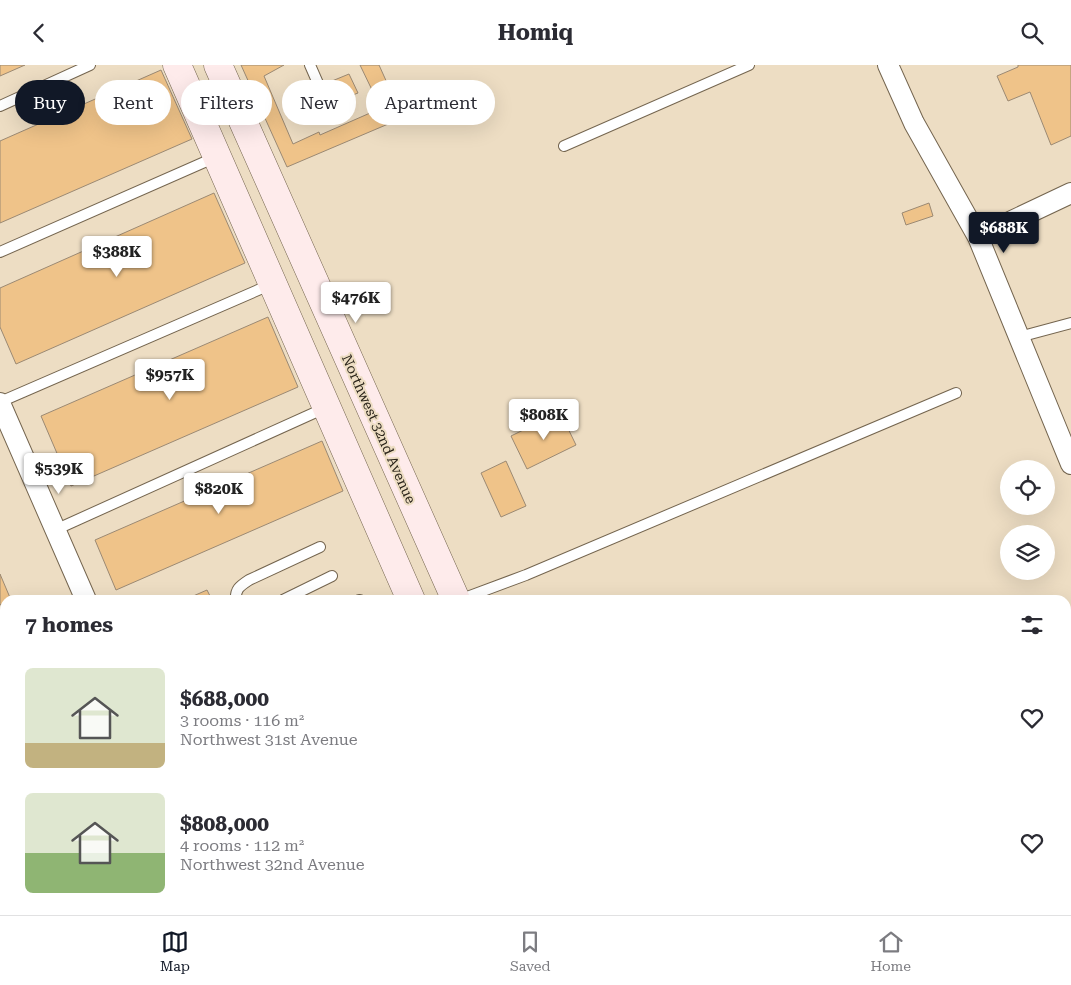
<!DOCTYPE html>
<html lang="en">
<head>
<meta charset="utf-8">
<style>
	body { margin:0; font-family:"Roboto Serif",serif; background:#f7f7f7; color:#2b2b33; height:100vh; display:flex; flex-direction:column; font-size:19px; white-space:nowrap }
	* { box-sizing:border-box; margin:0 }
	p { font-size:16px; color:#7c7c81 }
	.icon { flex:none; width:28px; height:28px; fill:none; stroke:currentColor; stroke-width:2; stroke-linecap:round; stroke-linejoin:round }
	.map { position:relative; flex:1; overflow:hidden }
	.side { position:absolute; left:0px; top:530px; width:1071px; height:320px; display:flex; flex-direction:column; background:#fff; border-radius:15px 15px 0 0; box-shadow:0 5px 20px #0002 }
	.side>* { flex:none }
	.guide { position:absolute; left:15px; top:15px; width:500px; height:45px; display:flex; gap:10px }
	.controls { position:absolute; left:1000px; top:395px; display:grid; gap:10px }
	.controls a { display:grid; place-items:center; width:55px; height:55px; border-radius:50%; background:#fff; box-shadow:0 5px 20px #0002; font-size:25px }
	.price { position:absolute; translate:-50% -42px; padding:0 11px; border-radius:5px; background:#fff; color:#222; font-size:16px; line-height:32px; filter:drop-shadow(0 1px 2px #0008) }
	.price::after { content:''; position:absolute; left:50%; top:30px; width:15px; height:11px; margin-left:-8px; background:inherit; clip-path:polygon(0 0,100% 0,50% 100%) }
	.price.current { background:#111827; color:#fff }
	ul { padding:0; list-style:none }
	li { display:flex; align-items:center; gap:15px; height:125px; padding:0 25px }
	li span { display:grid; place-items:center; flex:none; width:140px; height:100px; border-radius:8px; color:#555 }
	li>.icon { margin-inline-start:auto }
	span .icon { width:60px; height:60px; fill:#fffc; stroke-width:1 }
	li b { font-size:21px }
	h2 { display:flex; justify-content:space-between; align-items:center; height:60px; padding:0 25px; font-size:21px }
	.pill { padding:0 18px; border-radius:22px; background:#fff; box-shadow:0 5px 20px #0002; font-size:18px; line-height:45px }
	.pill.current { background:#111827; color:#fff }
	header { display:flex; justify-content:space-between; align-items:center; height:65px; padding:0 25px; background:#fff; font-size:22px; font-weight:700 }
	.tab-bar { display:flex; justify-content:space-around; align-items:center; height:70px; border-top:1px solid #e1e1e2; background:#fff; font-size:14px; color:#7c7c81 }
	.tab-bar a { display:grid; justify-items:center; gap:2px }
	.tab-bar .current { color:#111827 }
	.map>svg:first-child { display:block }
</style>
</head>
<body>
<header><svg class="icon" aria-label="back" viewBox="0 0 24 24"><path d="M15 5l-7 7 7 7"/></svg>Homiq<svg class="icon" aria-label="search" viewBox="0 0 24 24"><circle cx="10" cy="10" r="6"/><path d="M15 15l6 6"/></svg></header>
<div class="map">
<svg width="1071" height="850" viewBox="0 0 1071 850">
	<rect width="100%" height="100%" fill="#edddc3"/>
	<path fill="#efc389" stroke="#9b8973" d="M 0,0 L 25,0 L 0,11 Z
		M 241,0 L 284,0 L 264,11 L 293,79 L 319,67 L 320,70 L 386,41 L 385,37 L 398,31 L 407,51 L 287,102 Z
		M 360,0 L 379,0 L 388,20 L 373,27 Z
		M 1018,0 L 1071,0 L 1071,71 L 1051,80 L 1030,27 L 1008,36 L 997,11 L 1018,2 Z
		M 161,5 L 192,74 L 0,158 L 0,76 Z
		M 349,9 L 358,28 L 340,35 L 332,16 Z
		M 214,128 L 245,198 L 16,299 L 0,262 L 0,223 Z
		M 929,138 L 933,151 L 906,160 L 902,148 Z
		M 268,252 L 298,322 L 71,421 L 41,351 Z
		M 560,347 L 576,380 L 527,404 L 511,371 Z
		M 322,376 L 343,426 L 116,525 L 95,475 Z
		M 506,396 L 526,441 L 501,452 L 481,408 Z
		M 0,509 L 11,535 L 5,535 L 5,538 L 0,540 Z
		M 207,525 L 212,535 L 184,535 Z
		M 5,556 L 5,591 L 0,580 L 0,559 Z
		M 5,765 L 5,787 L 0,789 L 0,767 Z
		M 111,845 L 169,845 L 159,850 L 101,850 Z
		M 372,845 L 429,845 L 418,850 L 361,850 Z"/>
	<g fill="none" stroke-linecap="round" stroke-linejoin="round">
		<defs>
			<path id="lane" d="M 310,0 L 324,32
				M 0,41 L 90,0
				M 564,81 L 749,0
				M 0,187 L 216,92
				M 1019,272 L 1071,258
				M 0,337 L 272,219
				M 55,465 L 325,343
				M 236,535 C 235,524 240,521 249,515 L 320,482
				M 283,535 L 332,511
				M 359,535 L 360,535
				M 459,535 L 526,510 L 956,328
				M 1066,569 L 1071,568
				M 1066,712 L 1071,710
				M 0,804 L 5,804
				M 46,845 L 46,850
				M 219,845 L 230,850
				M 317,845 L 319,850
				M 671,845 L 673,850
				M 263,850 L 274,845
				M 762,850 L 773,845"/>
			<path id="street" d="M 888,0 L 914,58 L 978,172 L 1071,399
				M 978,172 L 1071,128
				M 0,338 L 86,535
				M 189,850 L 197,845"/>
			<path id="secondary" d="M 177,0 L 411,535
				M 218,0 L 456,535
				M 548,845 L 550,850
				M 595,845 L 598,850"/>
		</defs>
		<use href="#lane" stroke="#74654f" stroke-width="12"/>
		<use href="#street" stroke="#74654f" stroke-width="22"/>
		<use href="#secondary" stroke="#74654f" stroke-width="29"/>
		<use href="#lane" stroke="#fff" stroke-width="10"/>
		<use href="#street" stroke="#fff" stroke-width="20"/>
		<use href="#secondary" stroke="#feebeb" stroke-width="28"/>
	</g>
	<g text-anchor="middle" stroke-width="4" stroke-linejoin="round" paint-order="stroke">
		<g font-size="14" fill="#2a241a" stroke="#edddc3">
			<text transform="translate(379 364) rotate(66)" y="5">Northwest 32nd Avenue</text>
		</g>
	</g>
</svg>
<div class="controls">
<a><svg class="icon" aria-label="locate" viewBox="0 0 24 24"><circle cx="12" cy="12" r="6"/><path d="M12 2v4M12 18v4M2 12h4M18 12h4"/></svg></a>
<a><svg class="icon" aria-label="layers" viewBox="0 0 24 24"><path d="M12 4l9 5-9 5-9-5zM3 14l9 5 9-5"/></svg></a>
</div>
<b class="price current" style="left:1004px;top:189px">$688K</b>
<b class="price" style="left:117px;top:213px">$388K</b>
<b class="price" style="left:356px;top:259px">$476K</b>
<b class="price" style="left:170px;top:336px">$957K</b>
<b class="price" style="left:544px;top:376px">$808K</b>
<b class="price" style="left:59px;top:430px">$539K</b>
<b class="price" style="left:219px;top:450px">$820K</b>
<div class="guide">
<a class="pill current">Buy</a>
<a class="pill">Rent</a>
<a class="pill">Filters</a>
<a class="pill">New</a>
<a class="pill">Apartment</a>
</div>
<section class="side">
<h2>7 homes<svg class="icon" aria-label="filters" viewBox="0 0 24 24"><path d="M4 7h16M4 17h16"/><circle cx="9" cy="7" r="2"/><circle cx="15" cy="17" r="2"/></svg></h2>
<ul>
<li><span style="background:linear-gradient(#dfe7d0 75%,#c2b280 0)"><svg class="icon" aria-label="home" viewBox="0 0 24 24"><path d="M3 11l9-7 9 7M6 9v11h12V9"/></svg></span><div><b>$688,000</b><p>3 rooms · 116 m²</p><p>Northwest 31st Avenue</p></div><svg class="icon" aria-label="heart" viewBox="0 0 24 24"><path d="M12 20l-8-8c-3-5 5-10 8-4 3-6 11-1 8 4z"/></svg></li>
<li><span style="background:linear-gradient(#dfe7d0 60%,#8fb573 0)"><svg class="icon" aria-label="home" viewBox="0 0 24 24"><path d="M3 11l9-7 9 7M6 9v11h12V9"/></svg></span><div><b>$808,000</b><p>4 rooms · 112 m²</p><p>Northwest 32nd Avenue</p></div><svg class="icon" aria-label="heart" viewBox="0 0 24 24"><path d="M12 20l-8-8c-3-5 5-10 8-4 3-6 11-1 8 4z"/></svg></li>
</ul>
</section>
</div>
<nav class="tab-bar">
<a class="current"><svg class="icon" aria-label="map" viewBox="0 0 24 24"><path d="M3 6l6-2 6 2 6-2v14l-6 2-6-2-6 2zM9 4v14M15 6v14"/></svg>Map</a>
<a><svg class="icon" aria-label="saved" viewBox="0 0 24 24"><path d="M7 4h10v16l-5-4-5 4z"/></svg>Saved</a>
<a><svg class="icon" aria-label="home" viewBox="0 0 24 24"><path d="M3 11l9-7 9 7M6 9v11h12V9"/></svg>Home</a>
</nav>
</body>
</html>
